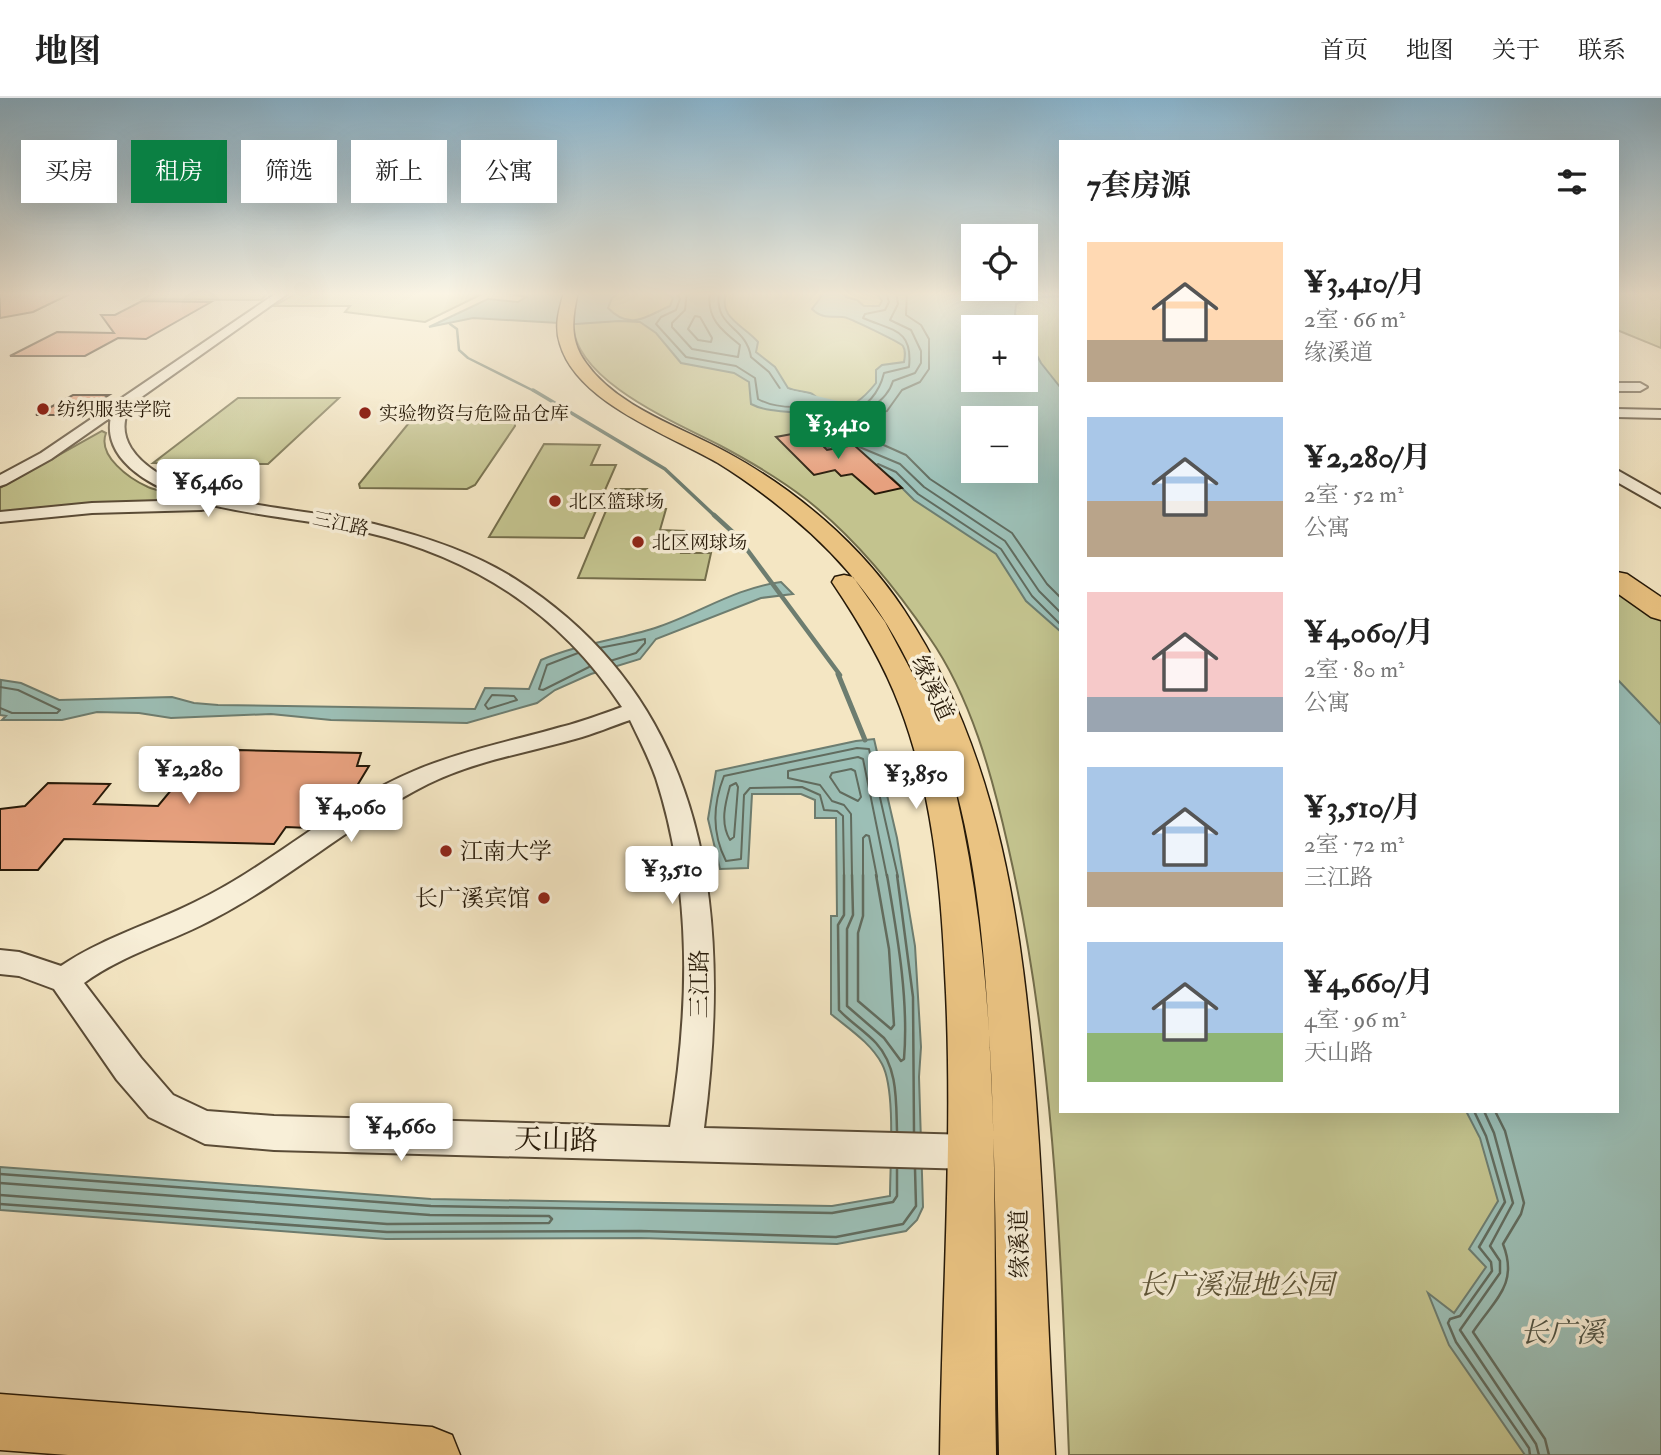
<!DOCTYPE html>
<html lang="zh">
<head>
<meta charset="utf-8">
<style>
	body { margin:0; font-family:"IM FELL Double Pica","Noto Serif SC",serif; background:#f2f2f2; color:#222; height:100vh; display:flex; flex-direction:column; font-size:26px; white-space:nowrap }
	* { box-sizing:border-box; margin:0 }
	p { font-size:23px; color:#767676 }
	.icon { flex:none; width:38px; height:38px; fill:none; stroke:currentColor; stroke-width:2; stroke-linecap:round; stroke-linejoin:round }
	.map { position:relative; flex:1; overflow:hidden }
	.side { position:absolute; left:1059px; top:42px; width:560px; height:973px; display:flex; flex-direction:column; background:#fff; border-radius:0px; box-shadow:0 7px 28px #0002 }
	.side>* { flex:none }
	.banner { position:absolute; left:21px; top:42px; width:665px; height:63px; display:flex; gap:14px }
	.controls { position:absolute; left:961px; top:126px; display:grid; gap:14px }
	.controls a { display:grid; place-items:center; width:77px; height:77px; border-radius:0px; background:#fff; box-shadow:0 7px 28px #0002; font-size:35px }
	.price { position:absolute; translate:-50% -60px; padding:0 16px; border-radius:7px; background:#fff; color:#222; font-size:23px; line-height:46px; filter:drop-shadow(0 2px 4px #0008) }
	.price::after { content:''; position:absolute; left:50%; top:42px; width:21px; height:16px; margin-left:-10px; background:inherit; clip-path:polygon(0 0,100% 0,50% 100%) }
	.price.active { background:#0b8043; color:#fff }
	ul { padding:0; list-style:none }
	li { display:flex; align-items:center; gap:21px; height:175px; padding:0 28px }
	li span { display:grid; place-items:center; flex:none; width:196px; height:140px; border-radius:0px; color:#555 }
	li>.icon { margin-inline-start:auto }
	span .icon { width:84px; height:84px; fill:#fffc; stroke-width:1 }
	li b { font-size:30px }
	h2 { display:flex; justify-content:space-between; align-items:center; height:84px; padding:0 28px; font-size:30px }
	.tag { padding:0 24px; border-radius:0px; background:#fff; box-shadow:0 7px 28px #0002; font-size:24px; line-height:63px }
	.tag.active { background:#0b8043; color:#fff }
	header { display:flex; align-items:center; gap:42px; box-sizing:border-box; height:98px; padding:0 35px; background:#fff; border-bottom:2px solid #e0e0e0 }
	header strong { font-size:33px }
	nav { display:flex; gap:38px; margin-inline-start:auto; font-size:24px }
	.map>svg:first-child { display:block }
</style>
</head>
<body>
<header>
<strong>地图</strong>
<nav><a>首页</a><a>地图</a><a>关于</a><a>联系</a></nav>
</header>
<div class="map">
<svg width="1661" height="1357" viewBox="0 0 1661 1357">
	<rect width="100%" height="100%" fill="#f4e6c3"/>
	<filter id="stains"><feTurbulence type="fractalNoise" baseFrequency=".00286" numOctaves="4"/><feColorMatrix values="0 0 0 0 .2 0 0 0 0 .09 0 0 0 0 .02 0 0 0 .5 -.17"/></filter>
	<radialGradient id="worn" r=".72"><stop offset=".6" stop-color="#630" stop-opacity="0"/><stop offset="1" stop-color="#630" stop-opacity=".3"/></radialGradient>
	<path fill="#c3c38e" stroke="#746e4b" stroke-width="2" fill-rule="evenodd" d="M 155,194 L 269,194 L 261,202 L 143,201 Z
		M 299,194 L 459,194 L 480,197 L 425,224 L 345,214 L 350,208 L 274,208 Z
		M 581,194 L 1060,194 L 1060,1013 L 1617,1013 L 1617,489 L 1661,520 L 1661,1357 L 1069,1357 C 1061,1153 1054,948 1008,748 C 992,677 971,599 929,539 C 895,489 855,440 807,402 C 780,381 751,364 721,348 C 677,325 576,284 573,227 C 573,217 578,204 581,194 ZM 973,229 L 1026,229 L 1026,282 L 973,282 ZM 973,320 L 1026,320 L 1026,373 L 973,373 Z
		M 1617,194 L 1661,194 L 1661,250 L 1617,232 Z
		M 238,300 L 339,300 L 268,366 L 153,365 Z
		M 417,321 L 514,322 L 515,328 L 475,387 L 467,391 L 360,390 L 359,386 L 408,326 Z
		M 102,333 L 106,335 C 97,358 130,381 148,389 C 158,393 171,395 178,402 L 0,415 L 0,390 Z
		M 544,346 L 600,347 L 591,367 L 616,367 L 584,440 L 489,439 Z
		M 615,391 L 647,391 L 640,411 L 666,411 L 660,432 L 686,433 L 681,455 L 711,455 L 705,482 L 578,480 Z"/>
	<path fill="#9cbfb6" stroke="#6d7d70" stroke-width="2" fill-rule="evenodd" d="M 501,194 L 622,194 L 612,200 L 608,210 C 631,234 648,217 670,208 L 673,200 L 664,194 L 727,194 C 716,219 745,228 758,244 L 756,254 L 775,269 L 788,290 C 795,293 803,293 810,295 C 816,297 819,303 824,306 C 844,320 864,300 876,285 L 876,272 L 882,267 L 904,264 C 905,258 906,253 903,248 C 901,245 848,219 843,219 C 831,218 822,221 812,211 L 821,199 L 819,194 L 844,194 L 846,199 L 857,202 L 864,208 L 879,208 L 882,203 L 876,194 L 1060,194 L 1060,198 L 1032,200 L 1016,206 L 1015,216 L 1021,229 L 973,229 L 973,282 L 1026,282 L 1026,237 L 1041,265 L 1060,289 L 1060,533 L 1026,503 L 996,456 L 914,402 L 892,380 L 820,346 L 844,329 C 826,308 777,320 751,306 L 749,284 L 734,275 L 681,265 L 656,235 L 640,224 L 619,223 L 576,226 L 473,220 L 429,229 L 488,201 L 518,204 L 526,199 ZM 973,320 L 1026,320 L 1026,373 L 973,373 Z
		M 781,484 L 793,496 L 761,500 L 656,541 L 640,561 L 591,576 L 555,592 L 537,605 L 467,625 L 331,622 L 271,616 L 171,620 L 139,615 L 97,614 L 62,622 L 2,622 L 6,618 L 0,617 L 1,582 L 21,585 L 59,602 L 172,599 L 194,605 L 218,607 L 475,611 L 485,590 L 529,591 L 541,562 C 578,546 617,542 655,530 C 698,516 735,490 781,484 Z
		M 1617,581 L 1661,627 L 1661,1357 L 1525,1357 L 1449,1247 L 1428,1195 L 1454,1215 L 1486,1169 L 1469,1151 L 1498,1103 L 1480,1040 L 1466,1013 L 1617,1013 Z
		M 874,641 L 897,740 L 915,848 L 921,949 L 919,979 L 923,1109 L 917,1122 L 906,1133 L 837,1146 L 641,1140 L 386,1141 L 0,1112 L 0,1069 L 431,1101 L 832,1108 L 890,1098 C 890,1067 896,992 882,966 C 871,945 849,931 831,916 L 831,818 L 837,818 L 836,720 L 815,720 L 815,702 L 801,696 L 752,696 L 748,770 L 720,771 L 708,721 L 716,673 L 856,643 Z"/>
	<g fill="none" stroke-linecap="round" stroke-linejoin="round">
		<path stroke="#616c5f" stroke-width="2" d="M 676,194 L 680,201 L 676,212 L 661,219 L 656,226 L 686,259 L 736,268 L 755,280 L 758,301 C 774,310 792,310 810,308 L 809,303 L 783,295 L 769,274 L 751,259 C 746,227 714,231 719,194
			M 687,194 L 685,212 L 672,225 L 672,229 L 692,251 L 738,259 L 740,247 C 721,232 706,220 710,194
			M 907,194 L 906,217 L 921,227 L 929,241 L 929,271 L 920,284 L 902,292 L 887,313 L 870,328 L 868,340 L 906,357 L 930,381 L 1012,435 L 1047,486 L 1060,499
			M 695,218 L 700,219 L 712,240 L 711,244 L 698,242 L 688,231 Z
			M 853,345 C 855,338 856,328 860,323 C 870,307 887,303 893,283 L 915,275 L 921,265 L 921,253 L 911,232 L 890,222 L 898,206 L 896,194
			M 838,348 L 838,344 L 850,330 L 847,317 C 867,309 879,296 884,275 L 909,269 C 913,231 893,233 863,220 L 865,216 L 885,212 L 889,204 L 886,194
			M 857,348 L 900,366 L 924,389 L 1005,443 L 1039,493 L 1060,514
			M 878,366 L 896,374 L 918,396 L 1001,451 L 1032,498 L 1060,526
			M 599,550 L 645,541 L 645,545 L 636,555 L 610,563
			M 578,555 L 547,567 L 539,591 L 543,592 L 589,569
			M 0,589 L 18,592 L 60,612 L 57,615 L 12,615 L 0,610
			M 492,597 L 514,598 L 517,602 L 488,611 L 485,607 Z
			M 851,671 L 855,673 L 861,699 L 858,703 L 840,694 L 830,679 L 832,675 Z
			M 736,685 L 738,689 L 734,739 L 730,742 C 720,725 725,706 730,688 Z
			M 844,779 L 843,718 L 837,713 L 824,712 L 820,697 L 802,689 L 750,690 L 744,697 L 741,761 L 726,763 C 712,736 713,706 724,678 L 857,650 L 869,651 L 898,779
			M 852,779 L 851,716 L 844,707 L 832,703 L 820,687 L 788,680 L 788,673 L 858,659 L 863,661 L 887,779
			M 863,779 L 863,740 L 866,737 L 869,738 L 877,779"/>
		<path stroke="#616c5f" stroke-width="2.5" d="M 844,777 L 844,817 L 838,827 L 839,912 C 850,924 865,933 876,945 C 898,969 896,1003 897,1033
			M 852,777 L 853,817 L 847,831 L 847,908 L 884,940 L 901,963 L 904,961 C 909,901 897,836 887,777
			M 863,777 L 863,818 L 858,835 L 858,903 L 891,931 L 894,927 L 889,851 L 876,777
			M 897,777 L 913,899 L 914,1034
			M 1474,1013 L 1486,1038 L 1505,1104 L 1479,1149 L 1491,1164 L 1492,1173 L 1460,1218 L 1450,1221 L 1448,1225 L 1456,1244 L 1529,1350 L 1530,1357
			M 1484,1013 L 1494,1035 L 1513,1105 L 1490,1148 L 1500,1163 L 1500,1175 L 1460,1232 L 1536,1346 L 1539,1357
			M 1495,1013 L 1505,1033 L 1524,1105 L 1521,1116 L 1503,1146 C 1519,1187 1494,1202 1473,1234 L 1545,1341 L 1549,1357
			M 0,1076 L 431,1108 L 832,1115 L 893,1104 L 897,1098 L 897,1071
			M 0,1085 L 430,1117 L 549,1118 L 552,1121 L 549,1125 L 387,1126 L 0,1097
			M 0,1106 L 387,1134 L 641,1133 L 836,1139 L 903,1126 L 916,1108 L 915,1071"/>
		<path stroke="#6d7d70" stroke-width="2.5" d="M 450,226 L 457,231 L 459,252 L 468,260 L 536,294"/>
		<path stroke="#6d7d70" stroke-width="3.5" d="M 533,292 L 665,371 L 716,419"/>
		<path stroke="#6d7d70" stroke-width="4.5" d="M 714,417 L 737,438 L 840,577"/>
		<path stroke="#6d7d70" stroke-width="5" d="M 838,576 L 865,642"/>
		<path fill="#9cbfb6" fill-rule="evenodd" d="M 782,290 L 890,315 L 893,319 L 884,324 L 776,298 L 774,295 L 776,292 Z"/>
	</g>
	<path fill="#e6a07e" stroke="#261908" stroke-width="2" d="M 5,194 L 74,194 L 33,214 L 0,220 L 0,196 Z
		M 142,203 L 211,204 L 146,241 L 118,240 L 85,258 L 10,258 L 57,234 L 114,235 L 101,217 L 115,217 Z
		M 73,297 L 109,297 L 76,317 L 36,317 Z
		M 808,333 L 827,352 L 854,347 L 902,390 L 875,396 L 852,376 L 841,378 L 835,372 L 814,377 L 776,339 Z
		M 238,652 L 361,655 L 357,668 L 369,668 L 346,706 L 333,714 L 328,713 L 323,721 L 309,730 L 286,729 L 274,746 L 64,741 L 38,772 L 0,772 L 0,711 L 25,708 L 48,685 L 110,686 L 94,706 L 158,708 L 191,668 L 228,666 Z"/>
	<g fill="none" stroke-linecap="round" stroke-linejoin="round">
		<defs>
			<path id="minor" d="M 278,194 L 290,194 L 133,305 C 122,320 122,335 131,350 C 170,410 309,409 374,426 C 422,438 473,454 515,481 C 711,606 732,817 704,1030 L 972,1037 L 984,1042 L 990,1054 L 984,1066 L 972,1071 L 274,1052 L 205,1046 L 149,1019 L 117,982 L 54,891 L 19,878 L 0,876 L 0,852 L 19,854 L 61,868 C 102,840 151,826 195,804 C 272,767 335,706 414,673 C 461,653 512,643 561,629 C 582,624 602,616 622,609 C 561,516 474,459 365,434 C 313,422 260,419 208,406 L 207,411 L 201,412 L 92,415 L 0,424 L 0,414 L 92,405 L 195,402 C 159,393 101,365 111,319 L 51,361 L 6,386 L 0,388 L 0,377 L 41,355 ZM 630,622 C 639,641 649,660 656,680 C 693,795 689,911 670,1029 L 274,1018 L 207,1013 L 173,997 L 141,960 L 84,885 C 125,855 174,843 217,819 C 291,780 353,724 428,686 C 474,663 526,655 575,641 C 594,636 612,628 630,622 Z
				M 1617,285 L 1640,285 L 1647,289 L 1640,293 L 1617,293 Z
				M 1617,311 L 1661,312 L 1661,320 L 1617,319 Z
				M 1617,372 L 1661,397 L 1661,409 L 1617,384 Z"/>
			<path id="major" d="M 564,194 L 578,194 C 572,220 569,242 586,265 C 618,310 682,329 728,355 C 796,392 861,447 904,512 C 1001,659 1023,833 1036,1004 C 1045,1122 1048,1240 1055,1357 L 999,1357 C 996,1223 997,1088 990,954 C 985,855 977,754 947,660 C 1008,887 991,1125 996,1357 L 940,1357 C 942,1196 954,1035 945,875 C 941,786 932,693 900,609 C 883,564 859,524 832,484 L 835,479 L 844,477 L 853,479 L 885,524 L 918,586 C 890,520 847,464 791,418 C 768,399 744,381 718,365 C 670,337 577,305 560,246 C 554,228 559,212 564,194 Z
				M 0,1296 L 432,1329 L 452,1337 L 460,1357 L 68,1357 L 0,1352 Z"/>
			<path id="highway" d="M 1617,474 L 1627,476 L 1661,499 L 1661,522 L 1651,519 L 1617,495 Z"/>
		</defs>
		<use href="#minor" stroke="#5a4c37" stroke-width="4"/>
		<use href="#major" stroke="#261908" stroke-width="3"/>
		<use href="#highway" stroke="#261908" stroke-width="3"/>
		<use href="#minor" fill="#f8efd8" fill-rule="evenodd"/>
		<use href="#major" fill="#eac382" fill-rule="evenodd"/>
		<use href="#highway" fill="#eac382" fill-rule="evenodd"/>
	</g>
	<linearGradient id="sky" x2="0" y2="1"><stop stop-color="#89b8d4"/><stop offset="0.51" stop-color="#faf4e4"/><stop offset="1" stop-color="#faf4e4" stop-opacity="0"/></linearGradient>
	<rect width="1661" height="384" fill="url(#sky)"/>
	<g fill="#8f2418" stroke="#f8efd8" stroke-width="2.5">
		<circle cx="43" cy="311" r="7"/>
		<circle cx="365" cy="315" r="7"/>
		<circle cx="555" cy="403" r="7"/>
		<circle cx="638" cy="444" r="7"/>
		<circle cx="446" cy="753" r="7"/>
		<circle cx="544" cy="800" r="7"/>
	</g>
	<g text-anchor="middle" stroke-width="7" stroke-linejoin="round" paint-order="stroke">
		<g font-size="19" fill="#261908" stroke="#f8efd8" text-anchor="start">
			<text x="57" y="318">纺织服装学院</text>
			<text x="379" y="322">实验物资与危险品仓库</text>
			<text x="569" y="410">北区篮球场</text>
			<text x="652" y="451">北区网球场</text>
		</g>
		<g font-size="19" fill="#261908" stroke="#f8efd8">
			<text transform="translate(341 425) rotate(12)" y="7">三江路</text>
		</g>
		<g font-size="23" fill="#261908" stroke="#f8efd8">
			<text transform="translate(933 590) rotate(65)" y="8">缘溪道</text>
			<text transform="translate(699 886) rotate(-90)" y="8">三江路</text>
			<text transform="translate(1019 1146) rotate(-91)" y="8">缘溪道</text>
		</g>
		<g font-size="23" fill="#261908" stroke="#f8efd8" text-anchor="start">
			<text x="460" y="761">江南大学</text>
			<text x="530" y="808" text-anchor="end">长广溪宾馆</text>
		</g>
		<g font-size="28" fill="#261908" stroke="#f8efd8">
			<text transform="translate(556 1041) rotate(1)" y="10">天山路</text>
		</g>
		<g font-size="28" font-style="italic" fill="#5d5437" stroke="#f8efd8">
			<text x="1236" y="1196">长广溪湿地公园</text>
		</g>
		<g font-size="28" font-style="italic" fill="#4f5345" stroke="#f8efd8">
			<text x="1562" y="1244">长广溪</text>
		</g>
	</g>
	<rect width="100%" height="100%" filter="url(#stains)"/>
	<rect width="100%" height="100%" fill="url(#worn)"/>
</svg>
<div class="controls">
<a><svg class="icon" aria-label="locate" viewBox="0 0 24 24"><circle cx="12" cy="12" r="6"/><path d="M12 2v4M12 18v4M2 12h4M18 12h4"/></svg></a>
<a>+</a>
<a>−</a>
</div>
<b class="price active" style="left:838px;top:363px">¥3,410</b>
<b class="price" style="left:208px;top:421px">¥6,460</b>
<b class="price" style="left:189px;top:708px">¥2,280</b>
<b class="price" style="left:916px;top:713px">¥3,850</b>
<b class="price" style="left:351px;top:746px">¥4,060</b>
<b class="price" style="left:672px;top:808px">¥3,510</b>
<b class="price" style="left:401px;top:1065px">¥4,660</b>
<div class="banner">
<a class="tag">买房</a>
<a class="tag active">租房</a>
<a class="tag">筛选</a>
<a class="tag">新上</a>
<a class="tag">公寓</a>
</div>
<section class="side">
<h2>7套房源<svg class="icon" aria-label="filters" viewBox="0 0 24 24"><path d="M4 7h16M4 17h16"/><circle cx="9" cy="7" r="2"/><circle cx="15" cy="17" r="2"/></svg></h2>
<ul>
<li><span style="background:linear-gradient(#ffd9b3 70%,#b9a48a 0)"><svg class="icon" aria-label="home" viewBox="0 0 24 24"><path d="M3 11l9-7 9 7M6 9v11h12V9"/></svg></span><div><b>¥3,410/月</b><p>2室 · 66 m²</p><p>缘溪道</p></div></li>
<li><span style="background:linear-gradient(#a9c7e8 60%,#b9a48a 0)"><svg class="icon" aria-label="home" viewBox="0 0 24 24"><path d="M3 11l9-7 9 7M6 9v11h12V9"/></svg></span><div><b>¥2,280/月</b><p>2室 · 52 m²</p><p>公寓</p></div></li>
<li><span style="background:linear-gradient(#f6c9c9 75%,#9aa5b1 0)"><svg class="icon" aria-label="home" viewBox="0 0 24 24"><path d="M3 11l9-7 9 7M6 9v11h12V9"/></svg></span><div><b>¥4,060/月</b><p>2室 · 80 m²</p><p>公寓</p></div></li>
<li><span style="background:linear-gradient(#a9c7e8 75%,#b9a48a 0)"><svg class="icon" aria-label="home" viewBox="0 0 24 24"><path d="M3 11l9-7 9 7M6 9v11h12V9"/></svg></span><div><b>¥3,510/月</b><p>2室 · 72 m²</p><p>三江路</p></div></li>
<li><span style="background:linear-gradient(#a9c7e8 65%,#8fb573 0)"><svg class="icon" aria-label="home" viewBox="0 0 24 24"><path d="M3 11l9-7 9 7M6 9v11h12V9"/></svg></span><div><b>¥4,660/月</b><p>4室 · 96 m²</p><p>天山路</p></div></li>
</ul>
</section>
</div>
</body>
</html>
